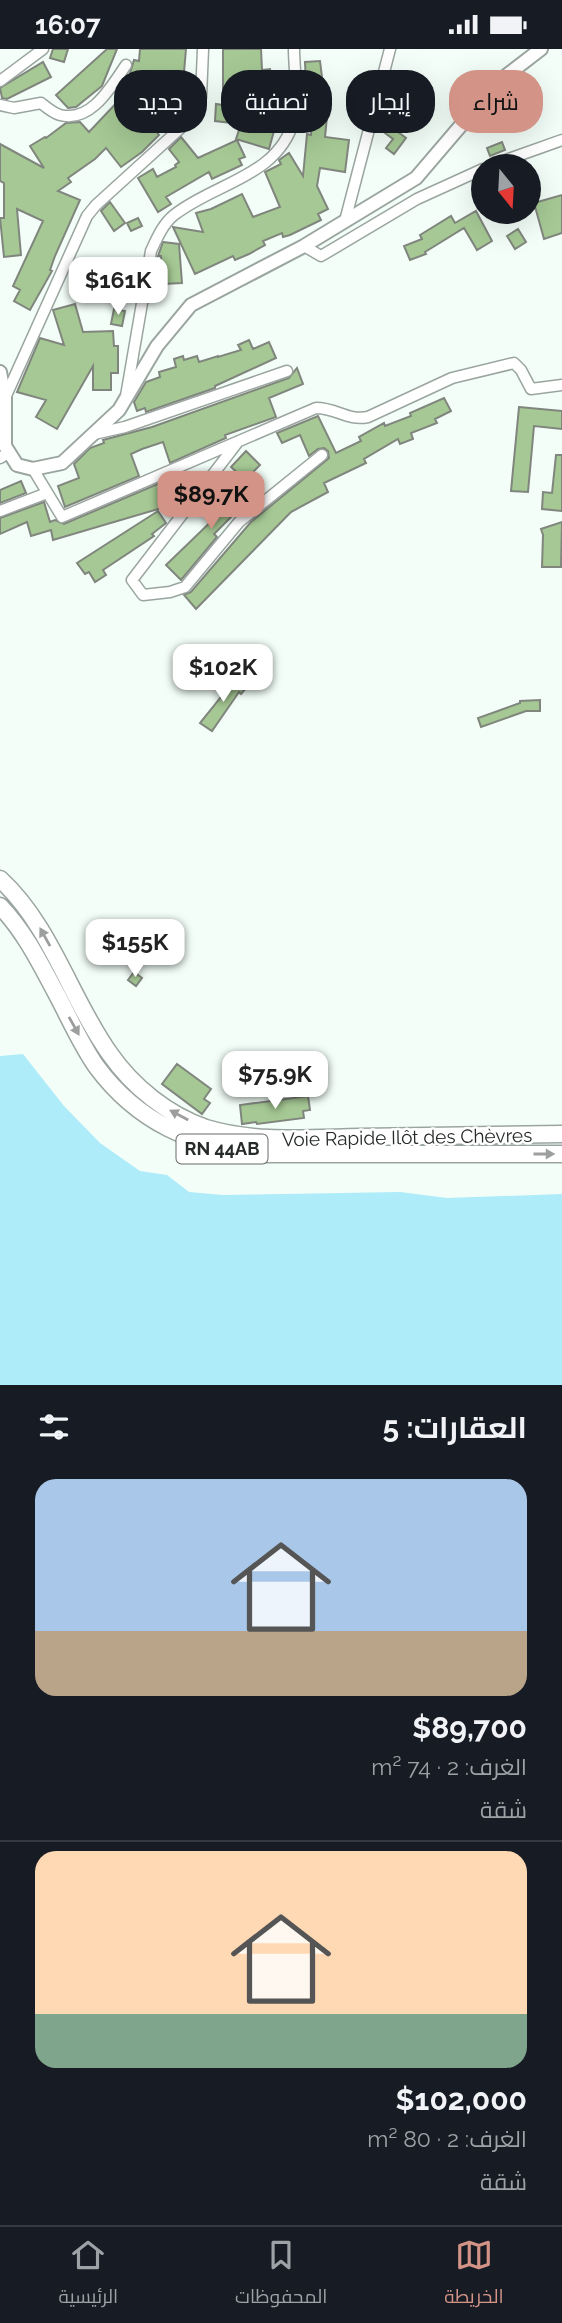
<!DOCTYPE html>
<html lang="ar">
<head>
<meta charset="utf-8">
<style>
	body { margin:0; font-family:Raleway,Cairo,sans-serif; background:#242831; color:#f1f3f6; direction:rtl; height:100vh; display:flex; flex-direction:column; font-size:26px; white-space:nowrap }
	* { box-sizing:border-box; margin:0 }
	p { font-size:23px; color:#9ea1a6 }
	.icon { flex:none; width:38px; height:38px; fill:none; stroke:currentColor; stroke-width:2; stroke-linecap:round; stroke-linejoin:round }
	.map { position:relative; height:1336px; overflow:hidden; direction:ltr }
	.details { display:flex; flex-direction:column; background:#171b24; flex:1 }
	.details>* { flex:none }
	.hud { position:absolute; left:21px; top:21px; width:522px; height:63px; direction:rtl; display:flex; gap:14px }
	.needle { width:46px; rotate:162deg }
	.tools { position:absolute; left:471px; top:105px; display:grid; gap:14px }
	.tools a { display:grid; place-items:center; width:70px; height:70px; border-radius:50%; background:#171b24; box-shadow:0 7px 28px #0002; font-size:35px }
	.price { position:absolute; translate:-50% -60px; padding:0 16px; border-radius:14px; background:#fff; color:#222; font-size:23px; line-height:46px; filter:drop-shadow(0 2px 4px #0008) }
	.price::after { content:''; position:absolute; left:50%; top:42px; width:21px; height:16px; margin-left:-10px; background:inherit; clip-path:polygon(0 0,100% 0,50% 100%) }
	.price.active { background:#d39487; color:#111 }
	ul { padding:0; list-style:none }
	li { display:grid; align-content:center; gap:14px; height:371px; padding:0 35px }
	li+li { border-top:2px solid #363941 }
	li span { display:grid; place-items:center; height:217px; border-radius:21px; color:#555 }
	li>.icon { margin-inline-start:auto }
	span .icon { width:126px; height:126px; fill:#fffc; stroke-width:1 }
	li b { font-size:30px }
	h2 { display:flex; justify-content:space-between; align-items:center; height:84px; padding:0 35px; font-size:30px }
	.chip { padding:0 24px; border-radius:28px; background:#171b24; box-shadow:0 7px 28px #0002; font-size:24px; line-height:63px }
	.chip.active { background:#d39487; color:#111 }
	.status { display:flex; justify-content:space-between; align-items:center; height:49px; padding:0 35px; background:#171b24; direction:ltr }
	.status svg { height:19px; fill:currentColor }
	.menu { display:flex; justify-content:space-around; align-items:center; height:98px; border-top:2px solid #363941; background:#171b24; font-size:19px; color:#9ea1a6 }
	.menu a { display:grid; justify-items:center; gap:4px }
	.menu .active { color:#d39487 }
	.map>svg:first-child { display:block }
</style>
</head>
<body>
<div class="status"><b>16:07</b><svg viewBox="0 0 49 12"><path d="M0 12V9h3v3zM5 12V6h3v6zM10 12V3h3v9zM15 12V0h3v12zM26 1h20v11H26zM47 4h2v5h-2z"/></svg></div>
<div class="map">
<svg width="562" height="1336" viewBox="0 0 562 1336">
	<rect width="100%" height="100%" fill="#f3fef8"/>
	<path fill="#afecf9" d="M 23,1005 L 64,1057 L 100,1094 L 140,1122 L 167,1126 L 189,1143 L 223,1146 L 400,1143 L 447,1149 L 562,1145 L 562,1336 L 0,1336 L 0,1007 Z"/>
	<path fill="#a5c894" stroke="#80867d" stroke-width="2" d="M 53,0 L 68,0 L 64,13 L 50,9 Z
		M 107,0 L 117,0 L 102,37 L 76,58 L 68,59 L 56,46 Z
		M 140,0 L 186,0 L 181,58 L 155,81 L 159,86 L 142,103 L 121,118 L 106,99 L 95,110 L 68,129 L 71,133 L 58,142 L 80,151 L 55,207 L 50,221 L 52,222 L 30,261 L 14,252 L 20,241 L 13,237 L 43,172 L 17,160 L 21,206 L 4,208 L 0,169 L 4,169 L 4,134 L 0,132 L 0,95 L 44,119 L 30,97 L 45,88 L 46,89 L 66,74 L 80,73 L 89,83 L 123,47 L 134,11 L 139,12 Z
		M 223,0 L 261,0 L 262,21 L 270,20 L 274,47 L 289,45 L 289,54 L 268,56 L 268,81 L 274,82 L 269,100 L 236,90 L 241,75 L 215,72 L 216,55 L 223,56 Z
		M 320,12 L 327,68 L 325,88 L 349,91 L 345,123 L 320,119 L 317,137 L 328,160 L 318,165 L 321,171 L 290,186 L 283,188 L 282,184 L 263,192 L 265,196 L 249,205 L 235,211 L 233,207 L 195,225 L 173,178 L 203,183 L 196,164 L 211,160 L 242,145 L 253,168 L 280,158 L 265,123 L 281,115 L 279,111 L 289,104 L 303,127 L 307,85 L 311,86 L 312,66 L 302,67 L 303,36 L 306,36 L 305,13 Z
		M 43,13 L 51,28 L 7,50 L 2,49 L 0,39 Z
		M 390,77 L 406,89 L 394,105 L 386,99 L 393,90 L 385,84 Z
		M 181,88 L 198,109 L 237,91 L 245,108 L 239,110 L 242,116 L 212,130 L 209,123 L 166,148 L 171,155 L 158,163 L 138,129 L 153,120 L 157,128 L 176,118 L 175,116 L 179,113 L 169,100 Z
		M 502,93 L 505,101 L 490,107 L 487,99 Z
		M 562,146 L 562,184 L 544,190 L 534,154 Z
		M 110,153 L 125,174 L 114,182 L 101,162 Z
		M 476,162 L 492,192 L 477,201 L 464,179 L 425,203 L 426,205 L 410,211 L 404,197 L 422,190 L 420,186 L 451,167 L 455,174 Z
		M 138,169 L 142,177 L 131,182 L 127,174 Z
		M 518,180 L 526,193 L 515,200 L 507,187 Z
		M 163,193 L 179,195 L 182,234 L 163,235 L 161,207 L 158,207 Z
		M 154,236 L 164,237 L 163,249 L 152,249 Z
		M 75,255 L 83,283 L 113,282 L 114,297 L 118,297 L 118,324 L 111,324 L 111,341 L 93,341 L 93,317 L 57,380 L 36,368 L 46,351 L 17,343 L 40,289 L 64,296 L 53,261 Z
		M 114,260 L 125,262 L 122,277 L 111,275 Z
		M 249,291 L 253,300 L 269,293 L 276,309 L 215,337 L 215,339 L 146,363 L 145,359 L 137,362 L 134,353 L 146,333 L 160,328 L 159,323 L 176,318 L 174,310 L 183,307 L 184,311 L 197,307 L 199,313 L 218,307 L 218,308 L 241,301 L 238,296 Z
		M 297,319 L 303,335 L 269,349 L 276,368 L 225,386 L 226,389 L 170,414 L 163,393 L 142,400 L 131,405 L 139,427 L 65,458 L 58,437 L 79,429 L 74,415 L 90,399 L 104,394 L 103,391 L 152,378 L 289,329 Z
		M 444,349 L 451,362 L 435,370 L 437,374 L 411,384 L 413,390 L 400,395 L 398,390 L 364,410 L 366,414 L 324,434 L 328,443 L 291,463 L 196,560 L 184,546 L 191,543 L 251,473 L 329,409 L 328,402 L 324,399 L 318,400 L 309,407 L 300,386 L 282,394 L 277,384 L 318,367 L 336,404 L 361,392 L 359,388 L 384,374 L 385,377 L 411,367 L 410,364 Z
		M 519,358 L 562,362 L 562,380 L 534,377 L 528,443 L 511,442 Z
		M 246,402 L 260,416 L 245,431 L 231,418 Z
		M 556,406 L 562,406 L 562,462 L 542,460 L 543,443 L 552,444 Z
		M 186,423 L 190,427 L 184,431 L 189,444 L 181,455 L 166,461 L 165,458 L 53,491 L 51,481 L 31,487 L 27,473 L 0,485 L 0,469 L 44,453 L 50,473 L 55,471 L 64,475 Z
		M 21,432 L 26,444 L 0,454 L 0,441 Z
		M 245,433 L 260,447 L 241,462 L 239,460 L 214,485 L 217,488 L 181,531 L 166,516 L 223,461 L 220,458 Z
		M 158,462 L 166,474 L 152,485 L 154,487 L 103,521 L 106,526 L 95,533 L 89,523 L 85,525 L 77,514 Z
		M 562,473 L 561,518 L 542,518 L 543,486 L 541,480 Z
		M 232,628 L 247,638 L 241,645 L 239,643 L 212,682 L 200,674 L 221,648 Z
		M 540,651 L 540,662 L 526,662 L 481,678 L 478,669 L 520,654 L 520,652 Z
		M 134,923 L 142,929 L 136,937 L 128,931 Z
		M 177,1015 L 211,1040 L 204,1050 L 210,1054 L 202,1065 L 162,1035 Z
		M 308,1047 L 310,1061 L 303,1062 L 304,1069 L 257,1075 L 256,1073 L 242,1075 L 240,1056 Z"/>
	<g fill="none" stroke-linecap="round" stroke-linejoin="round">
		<defs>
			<path id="minor" d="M 0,32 L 43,0
				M 0,56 L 14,59 L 41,54 C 46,58 53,64 60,66 C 91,74 111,38 126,16
				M 489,117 L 562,91
				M 345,172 L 390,0
				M 304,197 L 321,207 L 417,150 L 483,120
				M 126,347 L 151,202 C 157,189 163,175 174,166 C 216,133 278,128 294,71 C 299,52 294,20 294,0
				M 5,349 L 87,167 L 96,156 L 195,66 L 201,48 L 203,0
				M 94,385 L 125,378 L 287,322
				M 237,394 L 132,531 L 143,546 L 170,543 L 185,538 L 239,473 L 322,406
				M 0,409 L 9,403
				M 33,420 L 62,468 L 316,359 C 337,359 347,372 368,368 L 452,329 L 514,314 L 521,321 L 531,340 L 562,336
				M 0,462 L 47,444"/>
			<path id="tertiary" d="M 0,323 L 5,349 L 5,397 L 17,416 L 33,420 L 62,414 L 119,361 L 157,297 L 191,256 L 304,197 L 416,129 L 498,33 L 541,0"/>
			<path id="trunk" d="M 0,830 C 52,878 70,949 110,1005 C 133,1038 168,1066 206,1079 C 255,1094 309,1089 359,1088 C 427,1087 494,1086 562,1085
				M 0,857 C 24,882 39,912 55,942 C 68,966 80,994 96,1017 C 138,1074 192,1096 260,1105 L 562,1105"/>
		</defs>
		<use href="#minor" stroke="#9ba59f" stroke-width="13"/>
		<use href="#tertiary" stroke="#9ba59f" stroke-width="16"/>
		<use href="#trunk" stroke="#9ba59f" stroke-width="19"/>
		<use href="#minor" stroke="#fff" stroke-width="10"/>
		<use href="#tertiary" stroke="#fff" stroke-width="12"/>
		<use href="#trunk" stroke="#fff" stroke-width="16"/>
	</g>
	<defs><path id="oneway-solid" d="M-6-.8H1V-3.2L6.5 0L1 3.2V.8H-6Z" transform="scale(1.75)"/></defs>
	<g fill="#9d9f9e">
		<use href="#oneway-solid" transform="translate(45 888) rotate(-119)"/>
		<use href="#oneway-solid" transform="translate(74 977) rotate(61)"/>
		<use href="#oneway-solid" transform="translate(179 1066) rotate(-152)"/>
		<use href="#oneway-solid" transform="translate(544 1105)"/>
	</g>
	<g text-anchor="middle" stroke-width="5" stroke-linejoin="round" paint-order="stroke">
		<rect fill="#fff" stroke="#676a68" stroke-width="2" x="176.5" y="1085.5" width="91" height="29" rx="5"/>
		<g font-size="18" font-weight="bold" fill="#262a28">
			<text x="222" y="1106">RN 44AB</text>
		</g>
		<g font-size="19" fill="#262a28" stroke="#fff">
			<text transform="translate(407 1088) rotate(-1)" y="7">Voie Rapide Ilôt des Chèvres</text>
		</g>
	</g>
</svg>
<div class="tools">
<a><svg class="needle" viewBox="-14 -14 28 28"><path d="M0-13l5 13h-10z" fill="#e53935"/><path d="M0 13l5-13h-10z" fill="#9ea1a6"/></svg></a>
</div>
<b class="price" style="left:118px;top:268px">$161K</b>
<b class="price active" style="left:211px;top:482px">$89.7K</b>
<b class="price" style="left:223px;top:655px">$102K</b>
<b class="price" style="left:135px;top:930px">$155K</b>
<b class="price" style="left:275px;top:1062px">$75.9K</b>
<div class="hud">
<a class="chip active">شراء</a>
<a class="chip">إيجار</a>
<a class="chip">تصفية</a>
<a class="chip">جديد</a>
</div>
</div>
<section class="details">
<h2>العقارات: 5<svg class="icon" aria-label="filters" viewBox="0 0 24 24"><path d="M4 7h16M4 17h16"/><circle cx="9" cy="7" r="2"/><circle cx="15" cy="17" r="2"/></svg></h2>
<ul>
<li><span style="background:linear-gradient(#a9c7e8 70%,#b9a48a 0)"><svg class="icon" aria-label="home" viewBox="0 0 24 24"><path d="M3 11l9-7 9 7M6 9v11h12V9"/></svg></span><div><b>$89,700</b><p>الغرف: 2 · 74 m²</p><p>شقة</p></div></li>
<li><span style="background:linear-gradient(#ffd9b3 75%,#7fa58c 0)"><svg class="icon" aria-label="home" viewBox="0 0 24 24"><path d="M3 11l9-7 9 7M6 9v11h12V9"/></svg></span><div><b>$102,000</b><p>الغرف: 2 · 80 m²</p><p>شقة</p></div></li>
</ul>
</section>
<nav class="menu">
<a class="active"><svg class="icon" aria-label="map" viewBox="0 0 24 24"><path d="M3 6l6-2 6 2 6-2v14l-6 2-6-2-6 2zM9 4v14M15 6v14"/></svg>الخريطة</a>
<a><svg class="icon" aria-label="saved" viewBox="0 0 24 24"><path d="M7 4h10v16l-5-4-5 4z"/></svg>المحفوظات</a>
<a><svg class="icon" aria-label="home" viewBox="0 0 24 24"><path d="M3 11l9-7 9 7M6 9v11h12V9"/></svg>الرئيسية</a>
</nav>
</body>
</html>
